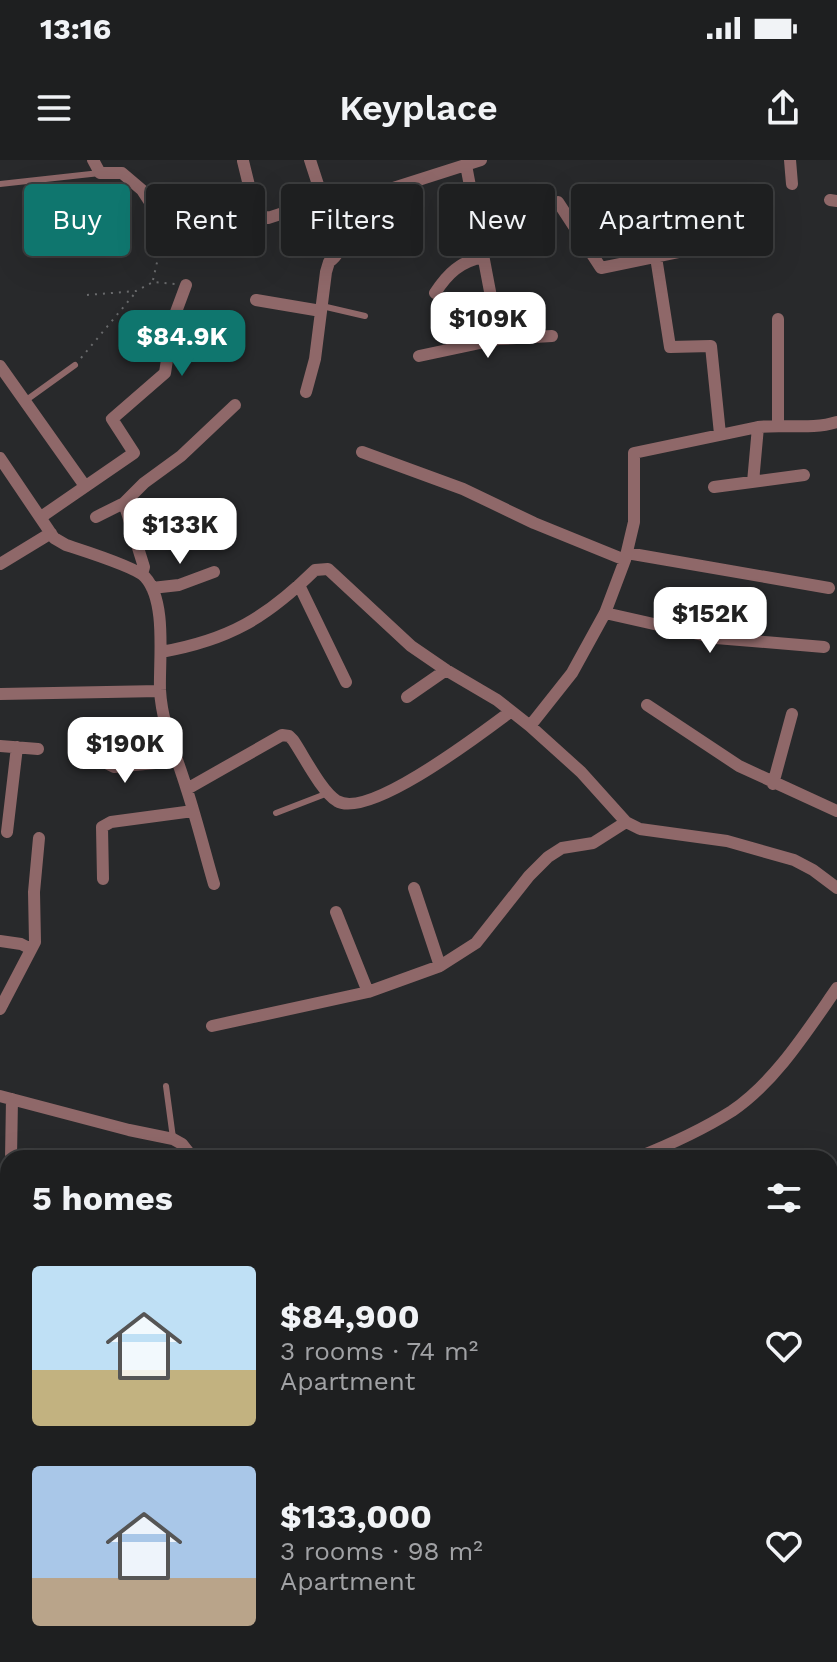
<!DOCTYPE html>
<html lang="en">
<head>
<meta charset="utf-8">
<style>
	body { margin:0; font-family:"Work Sans",sans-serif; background:#262729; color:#f1f3f6; height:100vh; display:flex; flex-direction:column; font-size:30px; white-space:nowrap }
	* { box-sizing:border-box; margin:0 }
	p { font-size:26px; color:#a1a2a5 }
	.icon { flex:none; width:44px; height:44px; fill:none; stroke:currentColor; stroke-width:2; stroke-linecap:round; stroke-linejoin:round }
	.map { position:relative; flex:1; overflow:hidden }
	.sheet { position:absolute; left:0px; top:990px; width:838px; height:512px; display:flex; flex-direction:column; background:#1e1f20; border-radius:24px 24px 0 0; box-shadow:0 8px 32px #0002,0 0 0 2px #3c3d3e }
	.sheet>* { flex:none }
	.hud { position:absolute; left:24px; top:24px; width:790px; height:72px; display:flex; gap:16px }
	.price { position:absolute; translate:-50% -68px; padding:0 18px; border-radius:16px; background:#fff; color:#222; font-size:26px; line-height:52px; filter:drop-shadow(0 2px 4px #0008) }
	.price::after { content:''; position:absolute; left:50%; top:48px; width:24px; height:18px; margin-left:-12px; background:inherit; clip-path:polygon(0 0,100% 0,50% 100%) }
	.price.current { background:#0f766e; color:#fff }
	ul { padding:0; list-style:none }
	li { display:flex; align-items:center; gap:24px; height:200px; padding:0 32px }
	li span { display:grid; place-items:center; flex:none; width:224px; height:160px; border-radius:8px; color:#555 }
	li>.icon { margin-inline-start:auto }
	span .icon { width:96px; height:96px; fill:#fffc; stroke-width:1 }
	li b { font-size:34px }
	h2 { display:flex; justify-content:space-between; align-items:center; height:96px; padding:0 32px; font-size:34px }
	.chip { padding:0 28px; border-radius:8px; background:#1e1f20; box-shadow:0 8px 32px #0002,0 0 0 2px #3c3d3e; font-size:28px; line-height:72px }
	.chip.current { background:#0f766e; color:#fff }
	.status { display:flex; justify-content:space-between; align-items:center; height:56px; padding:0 40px; background:#1e1f20; direction:ltr }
	.status svg { height:22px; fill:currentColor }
	header { display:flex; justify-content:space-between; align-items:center; height:104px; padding:0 32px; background:#1e1f20; font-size:36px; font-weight:600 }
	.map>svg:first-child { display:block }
</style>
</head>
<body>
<div class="status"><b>13:16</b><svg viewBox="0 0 49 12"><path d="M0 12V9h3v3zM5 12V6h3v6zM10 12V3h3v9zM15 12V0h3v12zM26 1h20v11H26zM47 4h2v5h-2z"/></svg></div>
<header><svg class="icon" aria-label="menu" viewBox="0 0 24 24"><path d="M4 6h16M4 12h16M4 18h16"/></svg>Keyplace<svg class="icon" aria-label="share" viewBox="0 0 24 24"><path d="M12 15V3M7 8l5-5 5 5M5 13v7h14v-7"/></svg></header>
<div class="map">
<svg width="837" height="1502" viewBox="0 0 837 1502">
	<rect width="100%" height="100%" fill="#28292b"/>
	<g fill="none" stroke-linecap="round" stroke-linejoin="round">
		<path stroke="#696a6c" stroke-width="2" stroke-dasharray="2 6" stroke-linecap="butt" d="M 153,120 L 158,98 L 167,87
			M 87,135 L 136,131 L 153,122 L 175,124
			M 81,198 L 136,132"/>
		<path stroke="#8f6869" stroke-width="6" d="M 0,24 L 100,13
			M 322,146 L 365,156
			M 25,241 L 75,205
			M 276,653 L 328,633
			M 166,926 L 173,978"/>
		<path stroke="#8f6869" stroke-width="12" d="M 93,0 L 100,13 L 122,13 L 142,30 L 172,76
			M 310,0 L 323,40
			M 790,0 L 792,24
			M 243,1 L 256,54 L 268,58 L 323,40 L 387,30 L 481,0
			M 466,5 L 499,179
			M 830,40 L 837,41
			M 477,63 L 558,42 L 601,108 L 698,88
			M 656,97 L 670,187 L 711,186 L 720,274
			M 435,133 C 448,113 460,102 483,97
			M 256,140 L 321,151
			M 778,159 L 778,265
			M 419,196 L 499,179 L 552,176
			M 0,206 L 85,326
			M 306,232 L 315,199 L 326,112 L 329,102 C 350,88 339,59 337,37
			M 362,292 L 463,329 L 534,363 L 625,400
			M 0,298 L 54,378 L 66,385 C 81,390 136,407 145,417 C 167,441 159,499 160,530 C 162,566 177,596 187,630 C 197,661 205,693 214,724
			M 753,322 L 758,267
			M 714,327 L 804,315
			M 124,343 L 144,407 L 142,414
			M 41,357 L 134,293 L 112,259 L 165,213 L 173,160 L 186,125
			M 96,357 L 124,343 L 144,323 L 181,296 L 235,245
			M 627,393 L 829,428
			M 0,404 L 51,373
			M 299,425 L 346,522
			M 152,428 L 179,425 L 214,412
			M 605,453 L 716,478 L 824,487
			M 161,492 C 229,480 266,458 315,410 L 328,409 L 411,486 L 446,510 L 497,540 L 530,566 L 581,612 L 626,662 L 640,669 L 727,681 L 794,700 L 813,710 L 837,728
			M 0,534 L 160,531
			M 407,537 L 446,510
			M 647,545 L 739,606 L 837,651
			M 530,566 L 572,513 L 605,453 L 625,400 L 634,362 L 634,293 L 758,267 C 783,264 813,270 837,262
			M 0,586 L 38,589
			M 97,590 L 104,602 L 114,607 L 176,601
			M 773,624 L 792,554
			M 187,629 L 282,575 L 289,576 L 293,580 C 304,596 321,631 337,641 C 369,660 483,572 510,552
			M 7,672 L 17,587
			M 103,719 L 102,667 L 111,662 L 193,651
			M 414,728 L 440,806
			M 336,752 L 368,832
			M 0,781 L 21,784 L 31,789
			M 0,849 L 35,782 L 34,732 L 39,678
			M 212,866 L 368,832 L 440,806 L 476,783 L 529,716 L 548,697 L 562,688 L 593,683 L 626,662
			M 0,936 L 129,970 L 173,979 L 182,984 L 193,998
			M 11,998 L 12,939
			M 636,998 C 669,985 702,970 732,951 C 775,922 807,871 837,828
			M 830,1284 L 837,1286
			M 0,1311 L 8,1306
			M 830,1447 L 837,1452
			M 636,1494 L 651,1502"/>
	</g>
</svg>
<b class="price" style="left:488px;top:200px">$109K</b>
<b class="price current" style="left:182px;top:218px">$84.9K</b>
<b class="price" style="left:180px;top:406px">$133K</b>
<b class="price" style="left:710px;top:495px">$152K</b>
<b class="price" style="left:125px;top:625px">$190K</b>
<div class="hud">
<a class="chip current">Buy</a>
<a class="chip">Rent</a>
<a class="chip">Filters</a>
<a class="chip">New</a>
<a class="chip">Apartment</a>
</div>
<section class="sheet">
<h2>5 homes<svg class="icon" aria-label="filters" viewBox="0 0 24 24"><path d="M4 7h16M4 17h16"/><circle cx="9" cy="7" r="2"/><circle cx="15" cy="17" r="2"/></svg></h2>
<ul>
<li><span style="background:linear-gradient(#bfe0f5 65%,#c2b280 0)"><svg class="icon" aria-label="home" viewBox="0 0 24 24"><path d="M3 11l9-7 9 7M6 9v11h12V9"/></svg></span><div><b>$84,900</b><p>3 rooms · 74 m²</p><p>Apartment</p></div><svg class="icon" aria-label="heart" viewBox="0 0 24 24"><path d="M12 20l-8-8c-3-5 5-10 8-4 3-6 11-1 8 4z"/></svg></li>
<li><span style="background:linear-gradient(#a9c7e8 70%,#b9a48a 0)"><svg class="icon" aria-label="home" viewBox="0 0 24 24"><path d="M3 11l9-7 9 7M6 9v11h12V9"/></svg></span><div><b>$133,000</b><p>3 rooms · 98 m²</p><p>Apartment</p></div><svg class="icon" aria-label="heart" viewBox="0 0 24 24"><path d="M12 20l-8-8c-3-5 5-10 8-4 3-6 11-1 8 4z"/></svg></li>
</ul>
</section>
</div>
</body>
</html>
